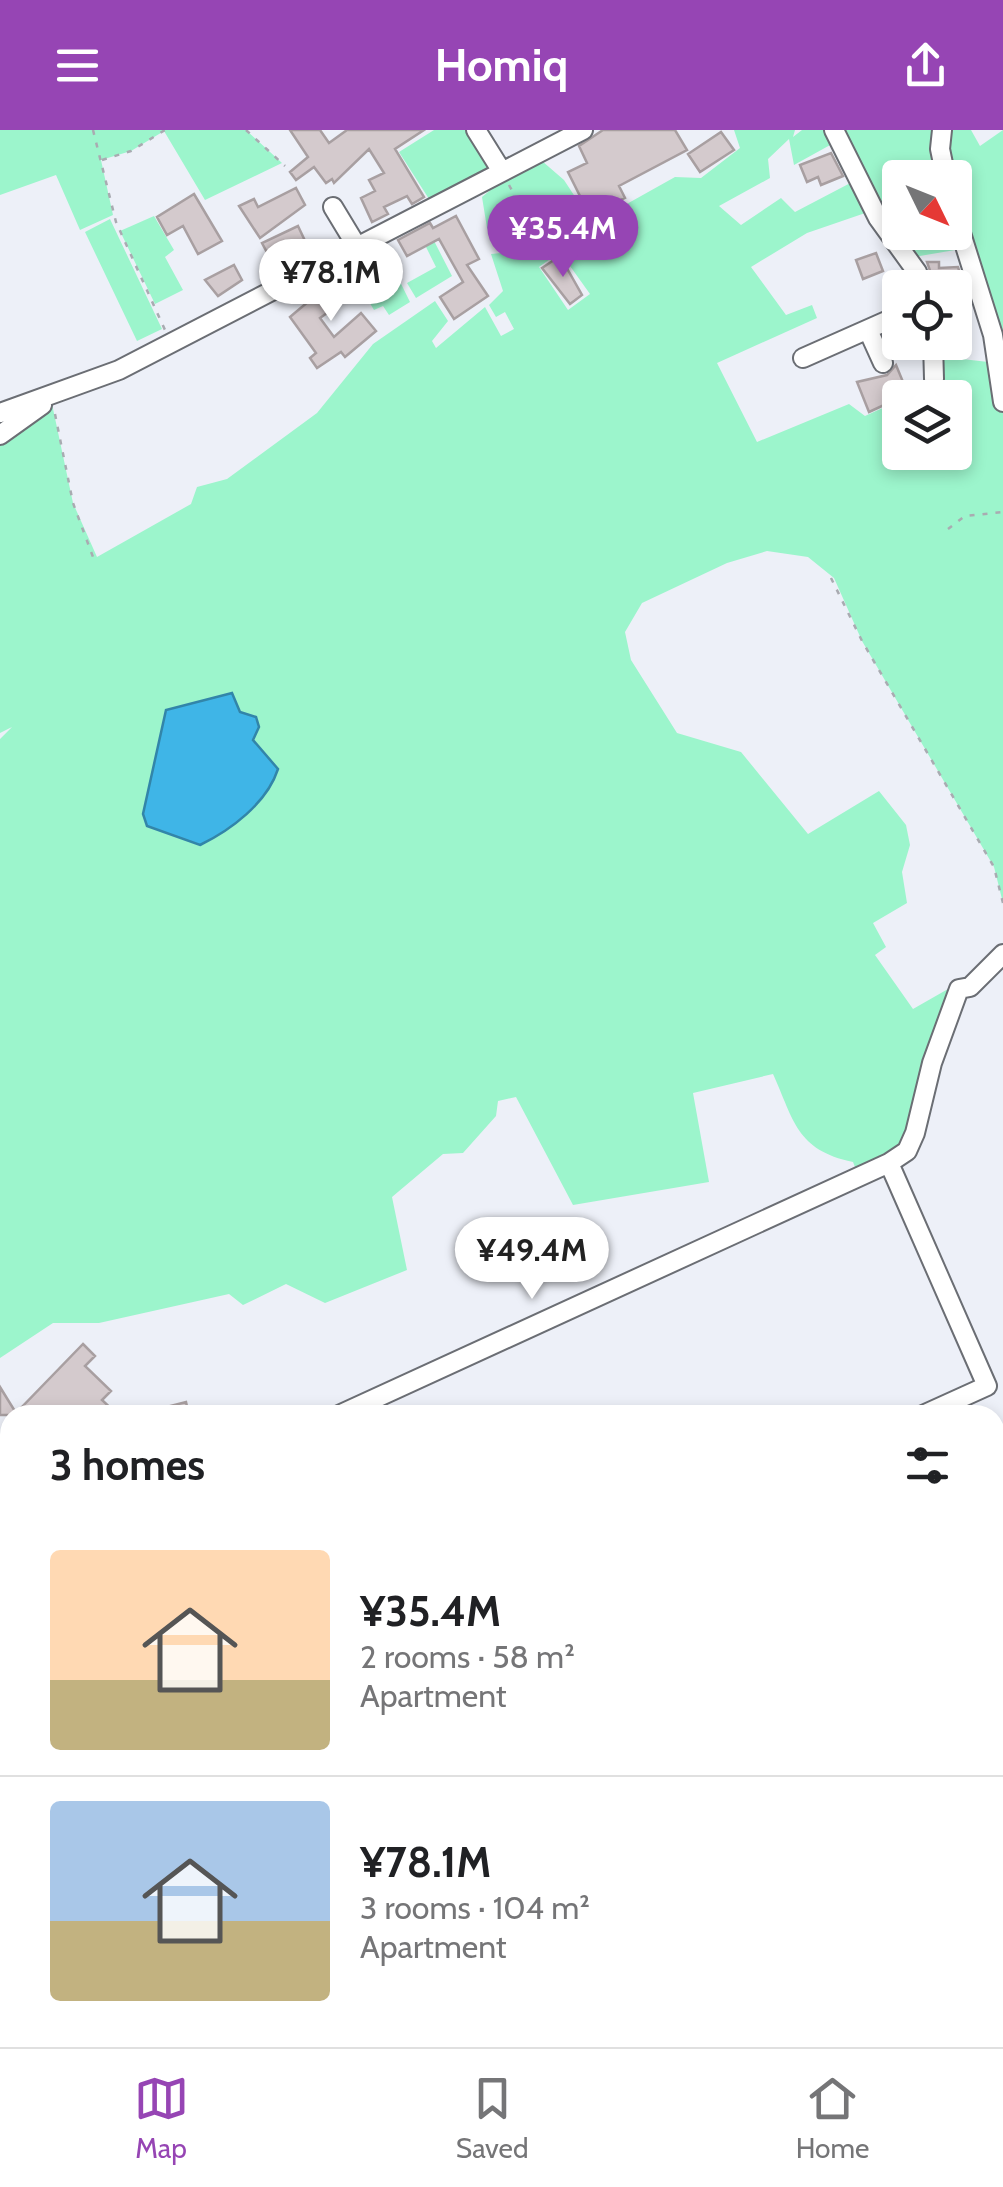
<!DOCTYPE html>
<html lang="en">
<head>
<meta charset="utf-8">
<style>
	body { margin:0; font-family:Cabin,sans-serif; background:#f2f2f2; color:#202124; height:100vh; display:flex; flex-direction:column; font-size:38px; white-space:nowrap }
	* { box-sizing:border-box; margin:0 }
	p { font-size:32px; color:#757577 }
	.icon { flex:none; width:55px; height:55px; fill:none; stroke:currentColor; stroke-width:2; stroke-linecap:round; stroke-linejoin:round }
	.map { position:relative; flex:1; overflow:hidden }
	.side { position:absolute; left:0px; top:1275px; width:1005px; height:642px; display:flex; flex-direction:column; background:#fff; border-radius:30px 30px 0 0; box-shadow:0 5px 15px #0003 }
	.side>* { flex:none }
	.needle { width:65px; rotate:133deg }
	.tools { position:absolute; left:882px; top:30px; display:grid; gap:20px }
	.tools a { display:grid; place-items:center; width:90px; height:90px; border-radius:10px; background:#fff; box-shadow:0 5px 15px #0003; font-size:50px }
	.price { position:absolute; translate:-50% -85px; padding:0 22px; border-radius:35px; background:#fff; color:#222; font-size:32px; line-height:65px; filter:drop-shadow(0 2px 5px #0008) }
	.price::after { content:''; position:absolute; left:50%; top:60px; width:30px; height:22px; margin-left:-15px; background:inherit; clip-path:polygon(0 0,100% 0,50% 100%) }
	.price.current { background:#9645b4; color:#fff }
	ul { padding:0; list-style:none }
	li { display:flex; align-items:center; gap:30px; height:250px; padding:0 50px }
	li+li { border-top:2px solid #e0e0e0 }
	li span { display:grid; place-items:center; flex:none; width:280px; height:200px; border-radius:10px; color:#555 }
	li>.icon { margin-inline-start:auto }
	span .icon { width:120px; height:120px; fill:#fffc; stroke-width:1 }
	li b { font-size:42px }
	h2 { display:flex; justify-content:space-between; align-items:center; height:120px; padding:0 50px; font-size:42px }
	header { display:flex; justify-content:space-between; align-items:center; height:130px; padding:0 50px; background:#9645b4; color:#fff; font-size:45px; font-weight:700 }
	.tab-bar { display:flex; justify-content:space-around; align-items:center; height:140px; border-top:2px solid #e0e0e0; background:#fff; font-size:28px; color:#757577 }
	.tab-bar a { display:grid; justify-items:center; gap:5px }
	.tab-bar .current { color:#9645b4 }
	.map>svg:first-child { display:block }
</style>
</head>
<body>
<header><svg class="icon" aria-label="menu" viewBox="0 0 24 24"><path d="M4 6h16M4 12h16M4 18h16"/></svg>Homiq<svg class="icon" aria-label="share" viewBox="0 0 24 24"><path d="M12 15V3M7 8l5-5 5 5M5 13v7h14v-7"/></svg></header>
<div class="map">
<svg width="1003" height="1917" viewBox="0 0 1003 1917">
	<rect width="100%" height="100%" fill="#edf0f8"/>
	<path fill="#9cf5cc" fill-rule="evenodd" d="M 0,0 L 246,0 L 282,33 L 205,70 L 164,1 L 131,21 L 101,30 L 113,85 L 80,100 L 56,45 L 0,65 Z
		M 434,0 L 470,0 L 491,36 L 429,69 L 399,22 Z
		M 734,0 L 795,0 L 793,7 L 802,0 L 825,0 L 832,14 L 794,35 L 789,9 L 768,29 L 770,48 L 719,76 L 741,95 L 781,68 L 795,82 L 858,49 L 834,0 L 971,0 L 980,16 L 1003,0 L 1003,773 L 994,737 L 862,511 L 834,448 L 808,427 L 767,421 L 727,433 L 642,473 L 625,502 L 631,530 L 677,603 L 741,622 L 808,704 L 879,661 L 906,695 L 910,715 L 902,742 L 907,773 L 873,793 L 886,817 L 875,825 L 913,879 L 955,855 L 907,1021 L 859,1047 L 853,1032 C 796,1020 794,990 773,944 L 693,963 L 709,1052 L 573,1075 L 516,967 L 498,971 L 496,986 L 463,1023 L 443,1024 L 392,1067 L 407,1140 L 325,1173 L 286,1154 L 243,1175 L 229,1164 L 99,1193 L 53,1193 L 0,1228 L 0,609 L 12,597 L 0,603 L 0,289 L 27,288 L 52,274 L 73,373 L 97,427 L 191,374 L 197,357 L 227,349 L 317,283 L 373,214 L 435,171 L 448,191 L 432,211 L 436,218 L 485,177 L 501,206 L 514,199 L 505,182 L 496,187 L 489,175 L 503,161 L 491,124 L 501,123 L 487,98 L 482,67 L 511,43 L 542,31 L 564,50 L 589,88 L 616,80 L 675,47 L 701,48 L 740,18 ZM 900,48 L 955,48 L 955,102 L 900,102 ZM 874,80 L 908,128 L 967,118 L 997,233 L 936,226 L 929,267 L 955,268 L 955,322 L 900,322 L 900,270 L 865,286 L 849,274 L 757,312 L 717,233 L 817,188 L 812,175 L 786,185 L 751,137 L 807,103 ZM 560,122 L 590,164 L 568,180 L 539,137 ZM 240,582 L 253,610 L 278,639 C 267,674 231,700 200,715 L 147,696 Z
		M 154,86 L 174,120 L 165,127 L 183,160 L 155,174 L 120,101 Z
		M 110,89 L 162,199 L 137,211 L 85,102 Z
		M 431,105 L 452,146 L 416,168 L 407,153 L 436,137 L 422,109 Z
		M 379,109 L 410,172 L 389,185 L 383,176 L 374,180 L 343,128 Z
		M 0,1347 L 2,1353 L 10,1352 L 10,1678 L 0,1626 Z
		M 1003,1453 L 1003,1917 L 54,1917 L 49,1908 L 89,1908 L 103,1914 L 111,1908 L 995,1908 L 995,1458 Z"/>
	<path fill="#3fb5e7" stroke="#3285a9" stroke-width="2.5" d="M 232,563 L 240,582 L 256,587 L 259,597 L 253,610 L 278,639 C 267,673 231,700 200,715 L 147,696 L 143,684 L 166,580 Z"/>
	<path fill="#d4cacd" stroke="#a89fa1" stroke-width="2.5" d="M 290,0 L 320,0 L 329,13 L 347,0 L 424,0 L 395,19 L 424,67 L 412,74 L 407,66 L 384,77 L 388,84 L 372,92 L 361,68 L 375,61 L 369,50 L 384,43 L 369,19 L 334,53 L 332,49 L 326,53 L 314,37 L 296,50 L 290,42 L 308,27 Z
		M 603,0 L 675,0 L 687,20 L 619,56 L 625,68 L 589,84 L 568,42 L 587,33 L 579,16 Z
		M 721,2 L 734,20 L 700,42 L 688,24 Z
		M 831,23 L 843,46 L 821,55 L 818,47 L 807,52 L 800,35 Z
		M 296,58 L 305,75 L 260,108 L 239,76 L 254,69 L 258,77 Z
		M 194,64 L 222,111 L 198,124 L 183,96 L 167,105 L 157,87 Z
		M 456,86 L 479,129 L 467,135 L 488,166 L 454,189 L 440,167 L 463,152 L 439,109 L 407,126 L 398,110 L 430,93 L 433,98 Z
		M 298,96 L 306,113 L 271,130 L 262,113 Z
		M 876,123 L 883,141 L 863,149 L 856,130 Z
		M 560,126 L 582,165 L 570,174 L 542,138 Z
		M 927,132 L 939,132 L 939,138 L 958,137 L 966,162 L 936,158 Z
		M 234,135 L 242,150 L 218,166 L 205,150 Z
		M 341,144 L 355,163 L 320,188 L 334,207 L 361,183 L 376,201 L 345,227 L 341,222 L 317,238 L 310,228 L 316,223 L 290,187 Z
		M 896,235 L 908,264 L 869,282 L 857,252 L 887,245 Z
		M 83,1214 L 95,1226 L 85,1236 L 111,1261 L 102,1270 L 118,1285 L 0,1285 L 0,1257 L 16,1283 Z
		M 186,1272 L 189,1285 L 152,1285 L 151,1281 Z"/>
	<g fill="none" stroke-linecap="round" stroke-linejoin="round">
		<defs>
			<path id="minor" d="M 476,0 L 501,40
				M 834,0 L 878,88 L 917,142 L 923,158
				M 942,0 L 940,19 L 946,48
				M 333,77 L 356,115
				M 955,84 L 993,205 L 1003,272
				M 868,200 L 883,233
				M 933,212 L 934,249
				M 803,228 L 900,185
				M 0,283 L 119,240 L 583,0
				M 0,305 L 42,275
				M 889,1033 L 987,1256 L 923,1285
				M 339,1285 L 889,1033 L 907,1021 L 915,1003 L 932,933 L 959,859 L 970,857 L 1003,824
				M 0,1718 L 10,1712"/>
		</defs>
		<use href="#minor" stroke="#6b6e74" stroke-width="22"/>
		<path stroke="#a9abb1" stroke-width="2.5" stroke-dasharray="5 8" stroke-linecap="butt" d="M 93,0 L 116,92 L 165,200
			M 246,0 L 285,36
			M 102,30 L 131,21 L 165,0
			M 509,55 L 549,128
			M 55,284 L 73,373 L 93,427
			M 948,399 L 965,386 L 1003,382
			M 831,448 L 862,511 L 994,737 L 1003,773
			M 0,1807 L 10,1817
			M 0,1883 L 1,1882
			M 80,1908 L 87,1917"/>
		<use href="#minor" stroke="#fff" stroke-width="18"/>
	</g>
</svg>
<div class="tools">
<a><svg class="needle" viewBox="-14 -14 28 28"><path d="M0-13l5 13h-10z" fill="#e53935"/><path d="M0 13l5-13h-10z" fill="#757577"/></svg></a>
<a><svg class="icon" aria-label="locate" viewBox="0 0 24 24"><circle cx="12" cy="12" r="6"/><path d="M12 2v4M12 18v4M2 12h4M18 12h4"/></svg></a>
<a><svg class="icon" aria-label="layers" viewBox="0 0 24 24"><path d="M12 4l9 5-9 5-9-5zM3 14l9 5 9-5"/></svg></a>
</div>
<b class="price current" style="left:563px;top:150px">¥35.4M</b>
<b class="price" style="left:331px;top:194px">¥78.1M</b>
<b class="price" style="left:532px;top:1172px">¥49.4M</b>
<section class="side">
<h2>3 homes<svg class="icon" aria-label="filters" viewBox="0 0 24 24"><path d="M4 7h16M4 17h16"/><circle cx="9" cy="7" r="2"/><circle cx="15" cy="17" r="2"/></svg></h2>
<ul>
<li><span style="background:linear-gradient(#ffd9b3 65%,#c2b280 0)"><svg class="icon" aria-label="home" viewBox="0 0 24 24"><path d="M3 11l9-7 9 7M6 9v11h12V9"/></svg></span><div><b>¥35.4M</b><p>2 rooms · 58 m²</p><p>Apartment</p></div></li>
<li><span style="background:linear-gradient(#a9c7e8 60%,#c2b280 0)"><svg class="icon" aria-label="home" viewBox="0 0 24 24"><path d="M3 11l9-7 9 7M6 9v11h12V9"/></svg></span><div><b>¥78.1M</b><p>3 rooms · 104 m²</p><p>Apartment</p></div></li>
</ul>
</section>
</div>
<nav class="tab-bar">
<a class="current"><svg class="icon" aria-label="map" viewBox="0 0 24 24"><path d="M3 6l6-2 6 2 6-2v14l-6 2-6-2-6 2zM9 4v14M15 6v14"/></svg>Map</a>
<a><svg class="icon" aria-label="saved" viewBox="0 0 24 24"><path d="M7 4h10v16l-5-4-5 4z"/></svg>Saved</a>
<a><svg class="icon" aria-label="home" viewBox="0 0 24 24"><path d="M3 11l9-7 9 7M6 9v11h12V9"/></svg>Home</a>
</nav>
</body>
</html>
